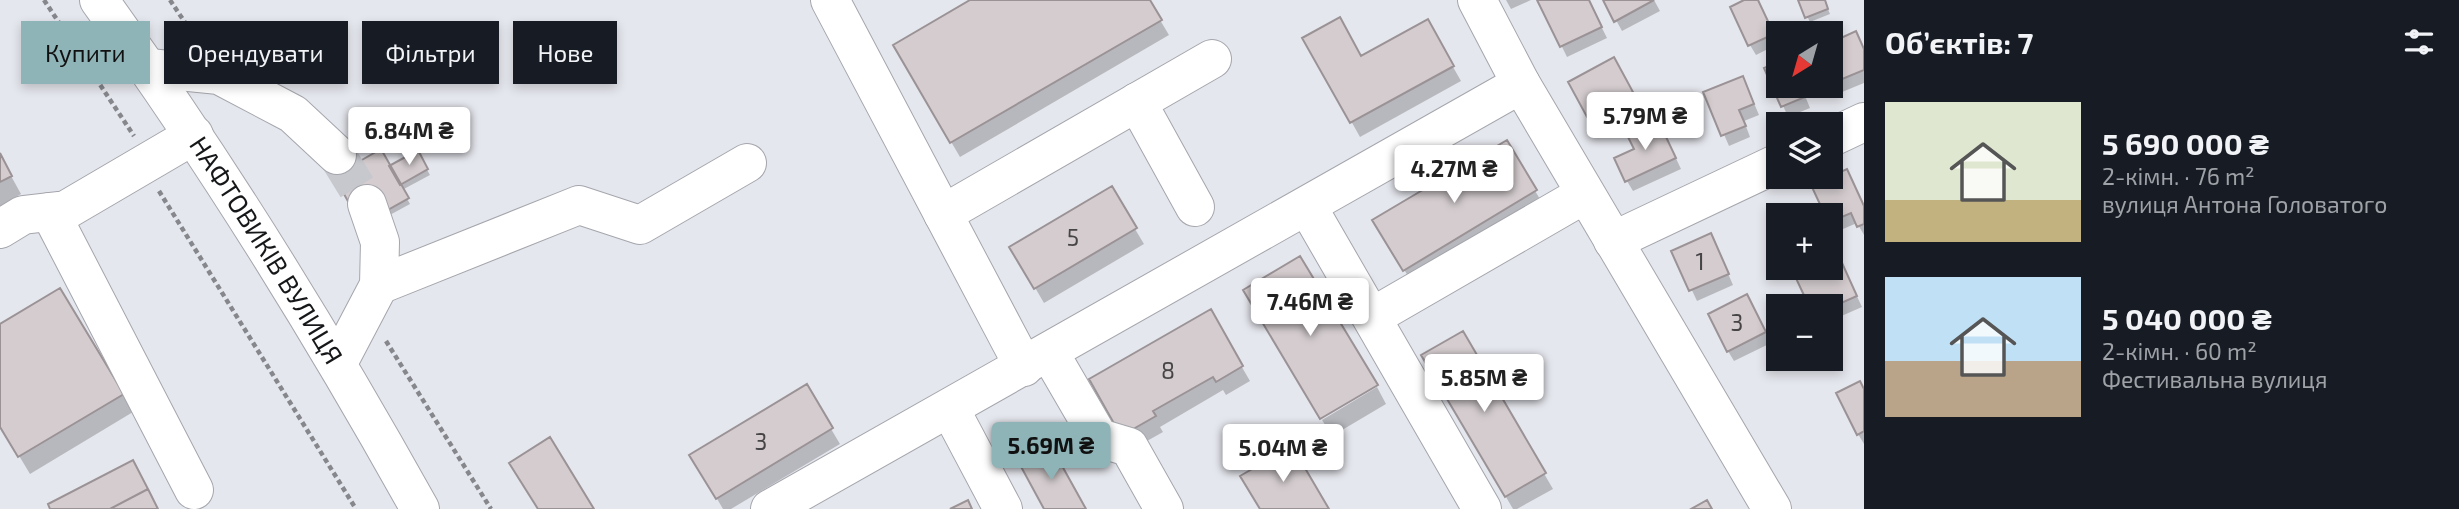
<!DOCTYPE html>
<html lang="uk">
<head>
<meta charset="utf-8">
<style>
	body { margin:0; font-family:"Exo 2",sans-serif; background:#242831; color:#f1f3f6; height:100vh; display:flex; flex-direction:column; font-size:26px; white-space:nowrap }
	* { box-sizing:border-box; margin:0 }
	p { font-size:23px; color:#9ea1a6 }
	.icon { flex:none; width:38px; height:38px; fill:none; stroke:currentColor; stroke-width:2; stroke-linecap:round; stroke-linejoin:round }
	.map { position:relative; flex:1; overflow:hidden }
	.panel { display:flex; flex-direction:column; background:#171b24; width:595px }
	.panel>* { flex:none }
	.top-card { position:absolute; left:21px; top:21px; width:665px; height:63px; display:flex; gap:14px }
	.needle { width:46px; rotate:217deg }
	.buttons { position:absolute; left:1766px; top:21px; display:grid; gap:14px }
	.buttons a { display:grid; place-items:center; width:77px; height:77px; border-radius:0px; background:#171b24; box-shadow:0 4px 10px #0003; font-size:35px }
	.price { position:absolute; translate:-50% -60px; padding:0 16px; border-radius:7px; background:#fff; color:#222; font-size:23px; line-height:46px; filter:drop-shadow(0 2px 4px #0008) }
	.price::after { content:''; position:absolute; left:50%; top:42px; width:21px; height:16px; margin-left:-10px; background:inherit; clip-path:polygon(0 0,100% 0,50% 100%) }
	.price.active { background:#8fb4b7; color:#111 }
	ul { padding:0; list-style:none }
	li { display:flex; align-items:center; gap:21px; height:175px; padding:0 21px }
	li span { display:grid; place-items:center; flex:none; width:196px; height:140px; border-radius:0px; color:#555 }
	li>.icon { margin-inline-start:auto }
	span .icon { width:84px; height:84px; fill:#fffc; stroke-width:1 }
	li b { font-size:30px }
	h2 { display:flex; justify-content:space-between; align-items:center; height:84px; padding:0 21px; font-size:30px }
	.chip { padding:0 24px; border-radius:0px; background:#171b24; box-shadow:0 4px 10px #0003; font-size:24px; line-height:63px }
	.chip.active { background:#8fb4b7; color:#111 }
	main { display:flex; flex:1; min-height:0 }
	.map>svg:first-child { display:block }
</style>
</head>
<body>
<main>
<div class="map">
<svg width="1864" height="509" viewBox="0 0 1864 509">
	<rect width="100%" height="100%" fill="#e5e7ee"/>
	<path fill="#0003" d="M 974,0 L 1148,0 L 1169,35 L 960,157 L 895,46 Z
		M 1506,0 L 1531,0 L 1511,9 Z
		M 1539,0 L 1588,0 L 1607,38 L 1567,57 Z
		M 1605,0 L 1654,0 L 1660,11 L 1622,31 Z
		M 1748,0 L 1757,0 L 1778,44 L 1756,55 L 1750,45 Z
		M 1799,0 L 1824,0 L 1830,14 L 1810,22 Z
		M 1427,21 L 1461,81 L 1360,137 L 1305,39 L 1361,58 Z
		M 1864,50 L 1864,83 L 1842,92 L 1830,69 Z
		M 1613,60 L 1637,103 L 1595,126 L 1571,83 Z
		M 1778,64 L 1778,86 L 1801,86 L 1810,108 L 1788,117 L 1767,69 Z
		M 1748,89 L 1759,115 L 1744,121 L 1750,137 L 1729,146 L 1706,93 Z
		M 1664,133 L 1681,169 L 1633,191 L 1627,181 Z
		M 1506,142 L 1544,206 L 1413,284 L 1374,221 Z
		M 417,152 L 430,175 L 402,190 L 410,204 L 366,228 L 390,168 Z
		M 0,156 L 21,194 L 0,206 Z
		M 1814,186 L 1864,207 L 1864,235 L 1857,223 L 1836,232 Z
		M 1111,189 L 1144,244 L 1044,303 L 1012,248 Z
		M 1716,246 L 1733,285 L 1697,301 L 1674,252 Z
		M 1838,256 L 1862,307 L 1830,321 L 1830,306 L 1811,306 L 1797,275 L 1813,268 L 1830,268 Z
		M 60,290 L 133,412 L 30,474 L 0,424 L 0,326 Z
		M 1752,307 L 1771,343 L 1734,361 L 1728,351 Z
		M 1210,312 L 1250,381 L 1226,395 L 1223,390 L 1160,427 L 1163,432 L 1131,450 L 1091,380 Z
		M 1462,333 L 1553,489 L 1517,509 L 1513,509 L 1424,356 Z
		M 806,387 L 840,444 L 731,509 L 723,509 L 692,456 Z
		M 1377,387 L 1386,404 L 1332,436 L 1322,420 Z
		M 1864,391 L 1864,444 L 1858,434 Z"/>
	<path fill="#d4ccce" stroke="#9a9295" stroke-width="2" d="M 970,0 L 1150,0 L 1162,20 L 950,143 L 893,45 Z
		M 1537,0 L 1589,0 L 1602,27 L 1560,47 Z
		M 1603,0 L 1654,0 L 1614,22 Z
		M 1744,0 L 1758,0 L 1774,34 L 1748,46 L 1730,7 Z
		M 1798,0 L 1825,0 L 1828,9 L 1805,18 Z
		M 1340,17 L 1361,56 L 1428,19 L 1454,66 L 1350,123 L 1302,38 Z
		M 1856,31 L 1864,49 L 1864,70 L 1835,82 L 1830,73 L 1830,43 Z
		M 1614,57 L 1633,92 L 1587,117 L 1568,82 Z
		M 1778,62 L 1778,86 L 1801,86 L 1805,97 L 1781,107 L 1764,68 Z
		M 1743,76 L 1754,104 L 1739,110 L 1746,126 L 1721,136 L 1703,92 Z
		M 1658,120 L 1676,158 L 1625,182 L 1614,158 L 1634,149 L 1627,135 Z
		M 1507,140 L 1537,190 L 1403,271 L 1372,220 Z
		M 381,149 L 409,198 L 361,225 L 334,176 Z
		M 418,150 L 428,169 L 400,185 L 389,166 Z
		M 0,153 L 12,176 L 0,182 Z
		M 1847,169 L 1864,206 L 1864,224 L 1857,227 L 1851,213 L 1830,222 L 1830,215 L 1825,215 L 1811,185 Z
		M 1112,186 L 1137,228 L 1034,289 L 1009,247 Z
		M 1711,233 L 1729,274 L 1689,291 L 1671,251 Z
		M 1838,254 L 1857,296 L 1830,308 L 1809,306 L 1794,274 L 1808,268 L 1830,268 L 1830,258 Z
		M 1300,256 L 1378,385 L 1320,419 L 1243,290 Z
		M 60,288 L 124,394 L 18,457 L 0,427 L 0,324 Z
		M 1747,294 L 1766,332 L 1727,352 L 1708,314 Z
		M 1211,309 L 1243,366 L 1216,382 L 1213,377 L 1153,411 L 1156,416 L 1121,436 L 1089,379 Z
		M 1463,331 L 1546,473 L 1505,497 L 1421,355 Z
		M 1860,381 L 1864,389 L 1864,431 L 1857,435 L 1836,393 Z
		M 807,384 L 833,428 L 716,499 L 689,455 Z
		M 550,437 L 594,509 L 538,509 L 509,463 Z
		M 1051,446 L 1086,509 L 1044,509 L 1019,463 Z
		M 1292,446 L 1329,509 L 1260,509 L 1240,476 Z
		M 133,460 L 148,489 L 110,509 L 50,509 L 48,504 Z
		M 148,489 L 158,509 L 110,509 Z
		M 968,500 L 972,509 L 950,509 Z
		M 1707,500 L 1712,509 L 1691,509 Z"/>
	<g fill="none" stroke-linecap="round" stroke-linejoin="round">
		<path stroke="#c6c8ce" stroke-width="38" stroke-dasharray="38 19" stroke-linecap="butt" d="M 337,155 L 367,204"/>
		<defs>
			<g id="minor">
				<path id="s1" d="M 99,0 C 217,163 322,333 420,509"/>
				<path d="M 830,0 L 1024,367"/>
				<path d="M 1477,0 L 1521,84 L 1772,509"/>
				<path d="M 149,68 L 219,75 L 293,114 L 337,155"/>
				<path d="M 1137,102 L 1195,207"/>
				<path d="M 1830,138 L 1864,122"/>
				<path d="M 1307,206 L 1482,509"/>
				<path d="M 50,212 L 194,490"/>
				<path d="M 943,214 L 1212,59"/>
				<path d="M 0,229 L 23,215 L 66,210 L 194,135"/>
				<path d="M 1613,241 L 1778,163"/>
				<path d="M 379,285 L 579,205 L 640,225 L 747,163"/>
				<path d="M 1372,317 L 1585,194"/>
				<path d="M 1049,352 L 1099,438 L 1129,447 L 1164,509"/>
				<path d="M 338,363 L 379,285 L 380,242 L 367,204"/>
				<path d="M 950,409 L 1003,509"/>
				<path d="M 770,509 L 1521,84"/>
			</g>
		</defs>
		<use href="#minor" stroke="#a5a6ad" stroke-width="40"/>
		<path stroke="#86878c" stroke-width="4.5" stroke-dasharray="5 3.5" stroke-linecap="butt" d="M 44,0 L 134,136
			M 170,0 L 196,39
			M 159,191 L 356,509
			M 386,341 L 491,509"/>
		<use href="#minor" stroke="#fff" stroke-width="38"/>
	</g>
	<g text-anchor="middle" stroke-width="7" stroke-linejoin="round" paint-order="stroke">
		<g font-size="23" fill="#464446">
			<text x="1073" y="246">5</text>
			<text x="1700" y="270">1</text>
			<text x="1737" y="331">3</text>
			<text x="1168" y="379">8</text>
			<text x="761" y="450">3</text>
		</g>
		<g font-size="26" fill="#161719" stroke="#e5e7ee">
			<text dy="9" stroke="none"><textPath href="#s1" startOffset="301">НАФТОВИКІВ ВУЛИЦЯ</textPath></text>
		</g>
	</g>
</svg>
<div class="buttons">
<a><svg class="needle" viewBox="-14 -14 28 28"><path d="M0-13l5 13h-10z" fill="#e53935"/><path d="M0 13l5-13h-10z" fill="#9ea1a6"/></svg></a>
<a><svg class="icon" aria-label="layers" viewBox="0 0 24 24"><path d="M12 4l9 5-9 5-9-5zM3 14l9 5 9-5"/></svg></a>
<a>+</a>
<a>−</a>
</div>
<b class="price" style="left:1645px;top:152px">5.79M ₴</b>
<b class="price" style="left:409px;top:167px">6.84M ₴</b>
<b class="price" style="left:1454px;top:205px">4.27M ₴</b>
<b class="price" style="left:1310px;top:338px">7.46M ₴</b>
<b class="price" style="left:1484px;top:414px">5.85M ₴</b>
<b class="price active" style="left:1051px;top:482px">5.69M ₴</b>
<b class="price" style="left:1283px;top:484px">5.04M ₴</b>
<div class="top-card">
<a class="chip active">Купити</a>
<a class="chip">Орендувати</a>
<a class="chip">Фільтри</a>
<a class="chip">Нове</a>
</div>
</div>
<section class="panel">
<h2>Об’єктів: 7<svg class="icon" aria-label="filters" viewBox="0 0 24 24"><path d="M4 7h16M4 17h16"/><circle cx="9" cy="7" r="2"/><circle cx="15" cy="17" r="2"/></svg></h2>
<ul>
<li><span style="background:linear-gradient(#dfe7d0 70%,#c2b280 0)"><svg class="icon" aria-label="home" viewBox="0 0 24 24"><path d="M3 11l9-7 9 7M6 9v11h12V9"/></svg></span><div><b>5 690 000 ₴</b><p>2-кімн. · 76 m²</p><p>вулиця Антона Головатого</p></div></li>
<li><span style="background:linear-gradient(#bfe0f5 60%,#b9a48a 0)"><svg class="icon" aria-label="home" viewBox="0 0 24 24"><path d="M3 11l9-7 9 7M6 9v11h12V9"/></svg></span><div><b>5 040 000 ₴</b><p>2-кімн. · 60 m²</p><p>Фестивальна вулиця</p></div></li>
</ul>
</section>
</main>
</body>
</html>
